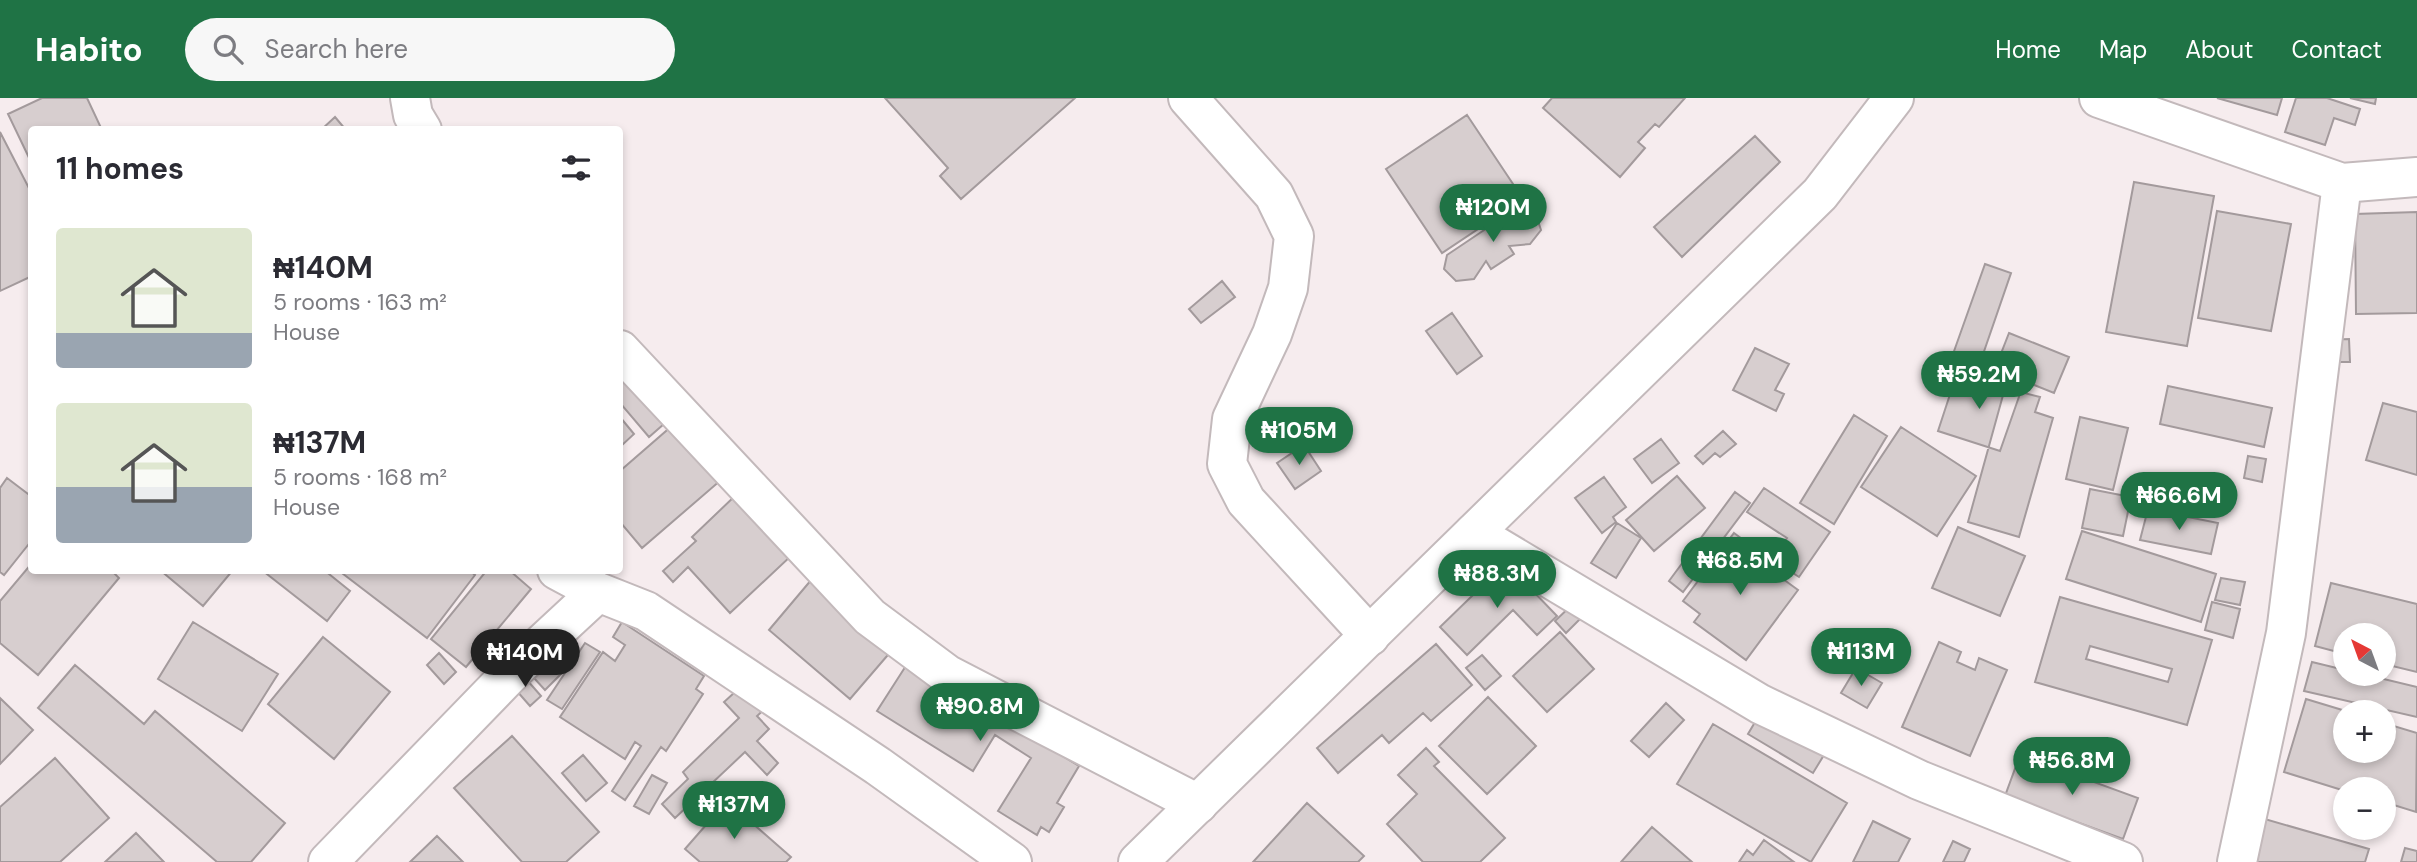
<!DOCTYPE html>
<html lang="en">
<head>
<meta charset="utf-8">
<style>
	body { margin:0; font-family:"DM Sans",sans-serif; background:#f7f7f7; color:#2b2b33; height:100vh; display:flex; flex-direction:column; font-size:26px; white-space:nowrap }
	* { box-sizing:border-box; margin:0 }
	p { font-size:23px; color:#7c7c81 }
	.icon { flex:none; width:38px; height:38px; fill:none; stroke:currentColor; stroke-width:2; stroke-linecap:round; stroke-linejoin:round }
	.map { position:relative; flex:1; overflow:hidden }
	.sheet { position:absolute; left:28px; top:28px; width:595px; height:448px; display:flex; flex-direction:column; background:#fff; border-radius:7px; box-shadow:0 4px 10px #0003 }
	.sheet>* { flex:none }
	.needle { width:46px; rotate:319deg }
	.fabs { position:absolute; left:2333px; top:525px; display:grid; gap:14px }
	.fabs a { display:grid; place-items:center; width:63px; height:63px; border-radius:50%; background:#fff; box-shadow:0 4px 10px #0003; font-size:35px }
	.price { position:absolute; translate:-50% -60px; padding:0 16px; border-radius:24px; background:#1f7345; color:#fff; font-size:23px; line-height:46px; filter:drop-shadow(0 2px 4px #0008) }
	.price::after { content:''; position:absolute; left:50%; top:42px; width:21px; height:16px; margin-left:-10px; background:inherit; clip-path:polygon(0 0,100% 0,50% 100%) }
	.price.selected { background:#222; color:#fff }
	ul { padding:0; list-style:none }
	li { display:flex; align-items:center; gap:21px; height:175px; padding:0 28px }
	li span { display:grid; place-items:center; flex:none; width:196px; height:140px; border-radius:7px; color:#555 }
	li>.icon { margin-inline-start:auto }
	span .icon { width:84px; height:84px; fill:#fffc; stroke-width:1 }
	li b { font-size:30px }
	h2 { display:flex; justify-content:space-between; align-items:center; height:84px; padding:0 28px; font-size:30px }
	header { display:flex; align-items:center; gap:42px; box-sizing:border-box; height:98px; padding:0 35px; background:#1f7345; color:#fff }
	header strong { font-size:33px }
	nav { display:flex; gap:38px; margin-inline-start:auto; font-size:24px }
	.search { width:490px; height:63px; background:#f7f7f7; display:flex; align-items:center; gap:18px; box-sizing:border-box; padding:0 24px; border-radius:38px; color:#7c7c81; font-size:26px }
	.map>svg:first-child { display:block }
</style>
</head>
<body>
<header>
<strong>Habito</strong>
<div class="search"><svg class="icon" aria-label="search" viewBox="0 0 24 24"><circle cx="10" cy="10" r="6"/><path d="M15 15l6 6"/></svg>Search here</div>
<nav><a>Home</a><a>Map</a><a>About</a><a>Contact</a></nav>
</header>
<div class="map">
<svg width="2417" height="764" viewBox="0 0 2417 764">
	<rect width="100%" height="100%" fill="#f6ecee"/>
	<path fill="#d7cecf" stroke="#a39a9c" stroke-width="2" fill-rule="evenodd" d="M 42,0 L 87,0 L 102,32 L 32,32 L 32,66 L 8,16 Z
		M 885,0 L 1075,0 L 961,101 L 940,78 L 948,70 Z
		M 1552,0 L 1685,0 L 1659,29 L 1655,26 L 1638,44 L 1645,50 L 1620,79 L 1543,10 Z
		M 2217,0 L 2282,0 L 2277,17 Z
		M 2296,0 L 2327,0 L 2360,11 L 2355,27 L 2334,20 L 2325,47 L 2285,34 Z
		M 2350,0 L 2376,0 L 2375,6 Z
		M 1467,17 L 1523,101 L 1442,155 L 1386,71 Z
		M 335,19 L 346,32 L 321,32 Z
		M 0,34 L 32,96 L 32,178 L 0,193 Z
		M 1755,38 L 1780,64 L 1682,159 L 1654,129 Z
		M 2134,84 L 2214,98 L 2187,248 L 2106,234 Z
		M 1523,106 L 1536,117 L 1541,132 L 1530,146 L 1509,148 L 1514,156 L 1491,171 L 1486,163 L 1474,181 L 1456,183 L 1444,171 L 1447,157 Z
		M 2217,113 L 2291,126 L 2271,233 L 2198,220 Z
		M 2417,114 L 2417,215 L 2356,216 L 2355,116 Z
		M 1985,166 L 2011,175 L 1980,265 L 1953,256 Z
		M 1222,183 L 1235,199 L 1201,225 L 1189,211 Z
		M 1452,215 L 1482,258 L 1457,276 L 1426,233 Z
		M 2009,235 L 2069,259 L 2054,295 L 1995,271 Z
		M 2349,241 L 2350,264 L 2322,264 L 2322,242 Z
		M 1755,250 L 1789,266 L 1775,292 L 1784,296 L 1776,313 L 1733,292 Z
		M 620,259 L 672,319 L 649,339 L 620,305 Z
		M 1958,272 L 2021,293 L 2000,353 L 1938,333 Z
		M 2168,288 L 2272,310 L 2264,349 L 2160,326 Z
		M 2005,290 L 2040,299 L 2035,314 L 2053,320 L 2019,439 L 1968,424 Z
		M 2383,305 L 2417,314 L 2417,377 L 2366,362 Z
		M 1854,317 L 1887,338 L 1834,426 L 1800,405 Z
		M 620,319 L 634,336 L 620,349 Z
		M 2080,319 L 2128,330 L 2113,392 L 2066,381 Z
		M 673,327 L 721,382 L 642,450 L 620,424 L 620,373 Z
		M 1901,329 L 1976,378 L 1937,438 L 1861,389 Z
		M 1723,333 L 1736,346 L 1720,359 L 1715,355 L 1703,366 L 1695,358 Z
		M 1661,341 L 1679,365 L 1652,385 L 1634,361 Z
		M 1304,347 L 1321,373 L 1295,391 L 1277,365 Z
		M 2248,358 L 2266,361 L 2262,384 L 2244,380 Z
		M 1677,378 L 1705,410 L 1654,453 L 1626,422 Z
		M 1604,379 L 1626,409 L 1613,419 L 1616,424 L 1602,435 L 1575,400 Z
		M 7,380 L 32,399 L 32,442 L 4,477 L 0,474 L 0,390 Z
		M 1764,390 L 1830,434 L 1799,479 L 1773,462 L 1787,440 L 1747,414 Z
		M 2090,391 L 2131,399 L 2123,438 L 2082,430 Z
		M 1735,394 L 1750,405 L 1683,494 L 1669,483 Z
		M 737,396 L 793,456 L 730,515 L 688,469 L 673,484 L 663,473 L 696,443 L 692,439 Z
		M 2148,411 L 2218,425 L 2211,456 L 2140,442 Z
		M 1617,425 L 1641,440 L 1616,480 L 1591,465 Z
		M 1958,429 L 2025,458 L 2000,518 L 1932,490 Z
		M 2082,433 L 2216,476 L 2201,524 L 2066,481 Z
		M 1734,435 L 1776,466 L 1772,473 L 1798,492 L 1746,562 L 1694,524 L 1700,516 L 1683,503 Z
		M 32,465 L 32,472 L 111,472 L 119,480 L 38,577 L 0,545 L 0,503 Z
		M 1506,465 L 1557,518 L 1537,537 L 1513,512 L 1467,557 L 1440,529 Z
		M 160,472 L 233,472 L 203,508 Z
		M 324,472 L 350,493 L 327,523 L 263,473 Z
		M 338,472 L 469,472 L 475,477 L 427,540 Z
		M 487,472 L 509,472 L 531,491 L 466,569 L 431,541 Z
		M 2221,480 L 2245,484 L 2240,507 L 2215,502 Z
		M 812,481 L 893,551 L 850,601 L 769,532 Z
		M 2331,485 L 2417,506 L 2417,574 L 2384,566 L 2384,537 L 2345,537 L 2345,556 L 2315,548 Z
		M 2060,499 L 2212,542 L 2187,627 L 2035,584 ZM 2090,548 L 2172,571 L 2168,584 L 2086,561 Z
		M 1576,503 L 1587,514 L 1566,535 L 1555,523 Z
		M 2212,504 L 2240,511 L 2233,540 L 2205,532 Z
		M 193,524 L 278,576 L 242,633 L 158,581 Z
		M 622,524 L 704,578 L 696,591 L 703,596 L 666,653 L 661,649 L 625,702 L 612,693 L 641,648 L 635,644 L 625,661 L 560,619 L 603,554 L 615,563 L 625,547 L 613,539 Z
		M 1560,534 L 1594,571 L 1547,614 L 1513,578 Z
		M 323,539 L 390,594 L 334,661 L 268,606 Z
		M 1939,544 L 1961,554 L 1957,564 L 1975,572 L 1979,560 L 2007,572 L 1970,658 L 1902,629 Z
		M 585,545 L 600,554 L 562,611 L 547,602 Z
		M 1436,546 L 1472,587 L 1431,623 L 1423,615 L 1389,645 L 1382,637 L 1338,675 L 1317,650 Z
		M 542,551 L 564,573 L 545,592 L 523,568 Z
		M 439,555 L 456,574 L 444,586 L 427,567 Z
		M 1482,557 L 1501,578 L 1485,592 L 1466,570 Z
		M 909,563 L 1079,668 L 1057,705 L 1064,709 L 1049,734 L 1041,729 L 1037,737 L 998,713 L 1031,660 L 995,637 L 973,673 L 877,613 Z
		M 2312,564 L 2345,572 L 2345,576 L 2363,576 L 2417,589 L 2417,619 L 2304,593 Z
		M 75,567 L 144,626 L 155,613 L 285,725 L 251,764 L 217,764 L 38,610 Z
		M 1856,570 L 1882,585 L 1867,610 L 1841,595 Z
		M 520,574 L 541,598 L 530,608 L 509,584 Z
		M 745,585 L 767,609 L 757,618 L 769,631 L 757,643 L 778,665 L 767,677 L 745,654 L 675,720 L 662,706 L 688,681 L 683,674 L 739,620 L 724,604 Z
		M 1488,599 L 1536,648 L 1487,696 L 1439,648 Z
		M 0,600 L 33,632 L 0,666 Z
		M 2306,601 L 2349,614 L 2345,614 L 2345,653 L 2384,653 L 2384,625 L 2417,635 L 2416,714 L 2384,704 L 2384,691 L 2345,693 L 2284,674 Z
		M 1666,605 L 1684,622 L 1649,659 L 1631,643 Z
		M 1761,614 L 1827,652 L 1813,675 L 1748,636 Z
		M 1713,626 L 1847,705 L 1811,764 L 1677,686 Z
		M 512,638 L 599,734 L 566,764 L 522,764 L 454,690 Z
		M 1426,650 L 1439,664 L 1434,668 L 1505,740 L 1480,764 L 1423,764 L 1387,726 L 1417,696 L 1398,677 Z
		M 583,657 L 607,685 L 586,703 L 562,675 Z
		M 2020,657 L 2138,700 L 2123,741 L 2005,698 Z
		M 55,660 L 109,720 L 60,764 L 0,764 L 0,709 Z
		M 652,677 L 667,685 L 649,716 L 634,708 Z
		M 727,703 L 791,759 L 786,764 L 700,764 L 685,751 Z
		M 1307,705 L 1364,758 L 1358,764 L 1253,764 Z
		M 2244,715 L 2369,751 L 2365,764 L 2229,764 Z
		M 1873,723 L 1910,741 L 1898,764 L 1853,764 Z
		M 1652,729 L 1692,764 L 1621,764 Z
		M 136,735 L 164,764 L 105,764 Z
		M 437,738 L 463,764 L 410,764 Z
		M 1764,742 L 1794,764 L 1739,764 L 1747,752 L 1753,757 Z
		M 1953,743 L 1970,751 L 1964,764 L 1943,764 Z
		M 2405,750 L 2417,753 L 2417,764 L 2401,764 Z"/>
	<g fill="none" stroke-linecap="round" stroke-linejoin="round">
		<defs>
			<path id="minor" d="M 410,0 L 413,17 L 422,32
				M 1188,0 L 1274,97 L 1294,138 L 1288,190 L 1272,236 L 1232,321 L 1227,366 L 1246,403 L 1370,538
				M 2099,0 L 2342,85 L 2417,79
				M 620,252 L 870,519 L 948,577 L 1198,706
				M 1474,435 L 1760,606 L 1919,682 L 2123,764
				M 557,472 L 598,494
				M 328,764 L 517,569 L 598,494 L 646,513 L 878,668 L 1012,764
				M 2237,764 L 2286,535 L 2342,85"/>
			<path id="major" d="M 1138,764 L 1820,96 L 1894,0"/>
		</defs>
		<use href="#minor" stroke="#c3b9bb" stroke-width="42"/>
		<use href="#major" stroke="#c3b9bb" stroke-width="42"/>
		<use href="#minor" stroke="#fff" stroke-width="38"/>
		<use href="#major" stroke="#fff" stroke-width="38"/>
	</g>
</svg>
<div class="fabs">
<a><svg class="needle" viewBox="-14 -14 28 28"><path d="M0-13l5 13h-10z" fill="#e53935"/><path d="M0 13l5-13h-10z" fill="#7c7c81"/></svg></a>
<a>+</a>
<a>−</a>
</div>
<b class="price" style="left:1493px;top:146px">₦120M</b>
<b class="price" style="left:1979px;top:313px">₦59.2M</b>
<b class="price" style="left:1299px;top:369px">₦105M</b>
<b class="price" style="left:2179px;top:434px">₦66.6M</b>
<b class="price" style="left:1740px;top:499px">₦68.5M</b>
<b class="price" style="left:1497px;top:512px">₦88.3M</b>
<b class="price" style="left:1861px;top:590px">₦113M</b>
<b class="price selected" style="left:525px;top:591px">₦140M</b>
<b class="price" style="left:980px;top:645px">₦90.8M</b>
<b class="price" style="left:2072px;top:699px">₦56.8M</b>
<b class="price" style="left:734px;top:743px">₦137M</b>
<section class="sheet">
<h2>11 homes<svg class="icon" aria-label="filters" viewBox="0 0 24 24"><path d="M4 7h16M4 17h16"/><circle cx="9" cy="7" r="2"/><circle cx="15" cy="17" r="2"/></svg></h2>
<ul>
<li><span style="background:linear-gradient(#dfe7d0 75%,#9aa5b1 0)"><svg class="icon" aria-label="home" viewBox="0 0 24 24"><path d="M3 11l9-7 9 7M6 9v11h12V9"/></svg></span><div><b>₦140M</b><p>5 rooms · 163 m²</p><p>House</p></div></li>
<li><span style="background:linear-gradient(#dfe7d0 60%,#9aa5b1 0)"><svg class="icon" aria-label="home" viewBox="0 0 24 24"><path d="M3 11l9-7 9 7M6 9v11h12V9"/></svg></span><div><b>₦137M</b><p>5 rooms · 168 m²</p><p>House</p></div></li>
</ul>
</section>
</div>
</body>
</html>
